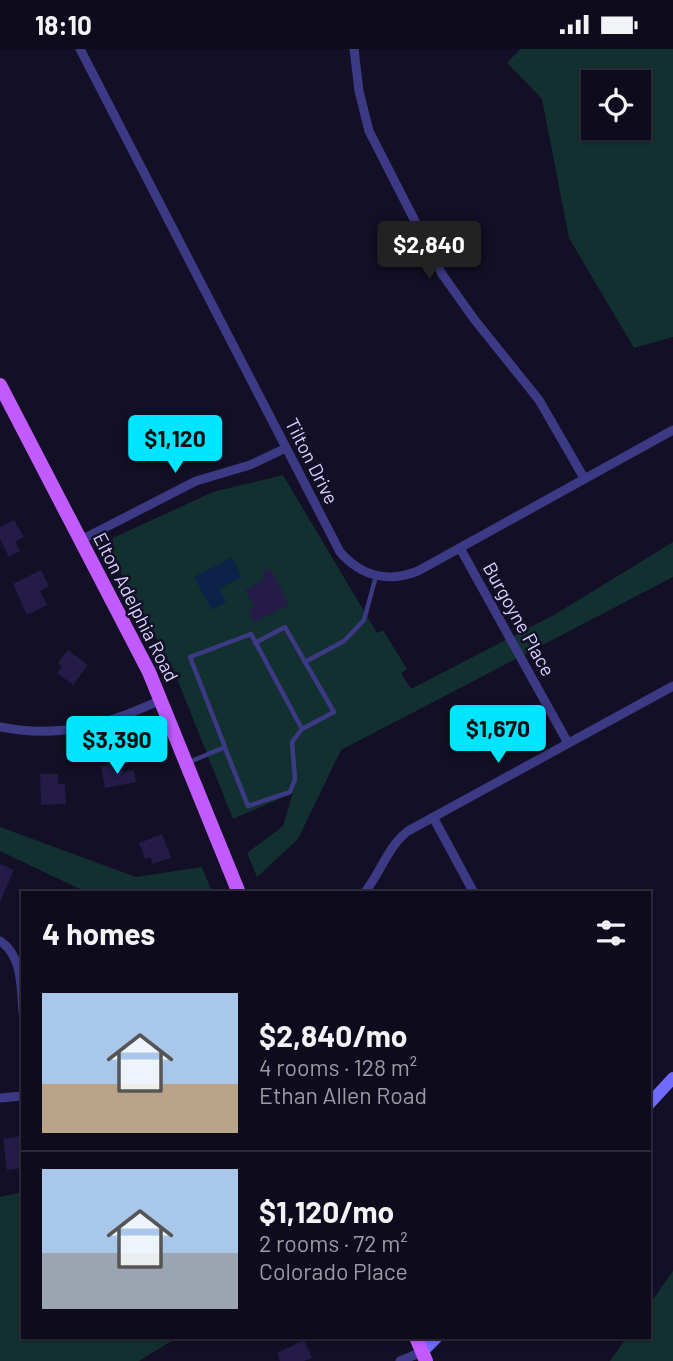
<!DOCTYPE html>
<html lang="en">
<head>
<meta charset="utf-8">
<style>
	body { margin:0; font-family:Barlow,sans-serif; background:#171425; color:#f1f3f6; height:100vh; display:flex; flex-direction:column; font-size:26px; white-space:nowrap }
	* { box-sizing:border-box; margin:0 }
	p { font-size:23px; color:#9b9ba3 }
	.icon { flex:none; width:38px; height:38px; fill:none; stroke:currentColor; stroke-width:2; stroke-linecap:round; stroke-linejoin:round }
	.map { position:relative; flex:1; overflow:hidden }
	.details { position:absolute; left:21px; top:842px; width:630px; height:448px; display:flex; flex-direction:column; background:#0e0b1c; border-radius:0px; box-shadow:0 2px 5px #0004,0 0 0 2px #2e2b3b }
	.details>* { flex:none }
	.controls { position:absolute; left:581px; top:21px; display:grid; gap:14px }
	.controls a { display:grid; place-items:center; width:70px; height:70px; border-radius:0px; background:#0e0b1c; box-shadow:0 2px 5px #0004,0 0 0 2px #2e2b3b; font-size:35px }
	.price { position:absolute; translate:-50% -60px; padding:0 16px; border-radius:7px; background:#00e5ff; color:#111; font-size:23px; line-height:46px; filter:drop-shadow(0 2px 4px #0008) }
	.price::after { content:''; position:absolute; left:50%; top:42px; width:21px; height:16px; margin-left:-10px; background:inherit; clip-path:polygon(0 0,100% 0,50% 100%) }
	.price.selected { background:#222; color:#fff }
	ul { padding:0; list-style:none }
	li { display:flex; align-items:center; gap:21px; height:175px; padding:0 21px }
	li+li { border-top:2px solid #2e2b3b }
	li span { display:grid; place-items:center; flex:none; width:196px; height:140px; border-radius:0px; color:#555 }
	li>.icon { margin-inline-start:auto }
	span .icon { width:84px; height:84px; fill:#fffc; stroke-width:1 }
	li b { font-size:30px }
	h2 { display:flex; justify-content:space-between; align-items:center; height:84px; padding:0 21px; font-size:30px }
	.status { display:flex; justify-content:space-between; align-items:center; height:49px; padding:0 35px; background:#0e0b1c; direction:ltr }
	.status svg { height:19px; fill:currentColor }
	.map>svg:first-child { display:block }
</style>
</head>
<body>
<div class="status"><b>18:10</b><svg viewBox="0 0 49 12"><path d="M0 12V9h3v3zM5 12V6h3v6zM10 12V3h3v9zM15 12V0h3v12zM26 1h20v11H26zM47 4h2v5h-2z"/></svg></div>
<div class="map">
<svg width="673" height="1312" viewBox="0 0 673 1312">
	<rect width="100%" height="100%" fill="#130f26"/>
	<path fill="#12302f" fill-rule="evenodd" d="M 520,0 L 673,0 L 673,288 L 634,299 L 569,189 L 542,50 L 507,14 ZM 593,33 L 639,33 L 639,79 L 593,79 Z
		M 283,426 L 377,584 L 383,581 L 407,620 L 401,624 L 411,640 L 554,566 L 673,493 L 673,528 L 341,701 L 298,790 L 257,828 L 247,804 L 283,777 L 293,744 L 233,770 L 174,622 L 110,504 L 113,489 L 213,443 Z
		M 0,778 L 136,828 L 202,818 L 212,843 L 86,843 L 0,802 Z
		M 23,1143 L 23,1288 L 178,1288 L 139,1312 L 0,1312 L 0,1148 Z
		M 673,1222 L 673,1312 L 610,1312 L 627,1288 L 649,1288 L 649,1256 Z"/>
	<path fill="#0c2248" d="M 232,508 L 242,528 L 219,540 L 226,553 L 212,561 L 194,528 Z"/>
	<path fill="#241b47" d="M 14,471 L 24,488 L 15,493 L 20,502 L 9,508 L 0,490 L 0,478 Z
		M 270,519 L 289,555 L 254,574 L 248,562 L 255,558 L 245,541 L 261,532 L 265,528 L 262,523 Z
		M 41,521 L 49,537 L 40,542 L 47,556 L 27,566 L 13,535 Z
		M 68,601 L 88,616 L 73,636 L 57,624 L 62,617 L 58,614 Z
		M 121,713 L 123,723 L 134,721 L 136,733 L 105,739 L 101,718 Z
		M 40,725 L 58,725 L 58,735 L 65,735 L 66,755 L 41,756 Z
		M 162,785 L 171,809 L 153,815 L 150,808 L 145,810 L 139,794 Z
		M 0,815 L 14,821 L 0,853 Z
		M 21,1087 L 23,1119 L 7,1121 L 3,1090 Z
		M 304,1291 L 312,1309 L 304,1312 L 280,1312 L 277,1304 Z"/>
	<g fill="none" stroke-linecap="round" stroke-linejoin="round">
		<path stroke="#3d3a85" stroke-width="4.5" d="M 255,594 L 285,578 L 305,613
			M 225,699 L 248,757 L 290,743 L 295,730 L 292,693 L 302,680
			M 187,714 L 225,698 L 190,608 L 251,585 L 302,680 L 334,663 L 305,613 L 344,592 L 364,571 L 376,527"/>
		<path stroke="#3d3a85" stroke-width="9" d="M 80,0 L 340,503 C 361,527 388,534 418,522 L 673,381
			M 354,0 L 359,42 L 369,82 L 442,225 L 474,270 L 539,351 L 584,429
			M 81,491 L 196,432 L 250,416 L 286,399
			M 460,499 L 568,694
			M 0,678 C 61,690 106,676 161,651
			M 433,768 L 474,844
			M 364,844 C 381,824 387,798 408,782 L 673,637
			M 0,892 C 23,907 21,939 23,964
			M 0,1049 L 23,1047
			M 400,1312 L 422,1303"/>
		<path stroke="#6f6bff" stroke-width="12" d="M 649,1055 L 673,1029
			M 422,1303 L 437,1288"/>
		<path stroke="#c25bff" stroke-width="14" d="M 0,336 L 149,623 L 239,844
			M 416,1288 L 426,1312"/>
	</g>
	<g text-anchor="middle" stroke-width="5" stroke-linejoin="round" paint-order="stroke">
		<g font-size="19" fill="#d9d4ff" stroke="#130f26">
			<text transform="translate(312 412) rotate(63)" y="7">Tilton Drive</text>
			<text transform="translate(136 558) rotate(63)" y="7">Elton Adelphia Road</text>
			<text transform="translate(519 570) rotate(61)" y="7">Burgoyne Place</text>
		</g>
	</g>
</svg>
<div class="controls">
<a><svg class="icon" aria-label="locate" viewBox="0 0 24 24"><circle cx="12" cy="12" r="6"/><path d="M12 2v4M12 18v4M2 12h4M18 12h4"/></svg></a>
</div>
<b class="price selected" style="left:429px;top:232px">$2,840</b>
<b class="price" style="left:175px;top:426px">$1,120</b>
<b class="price" style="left:498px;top:716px">$1,670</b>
<b class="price" style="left:117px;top:727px">$3,390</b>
<section class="details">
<h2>4 homes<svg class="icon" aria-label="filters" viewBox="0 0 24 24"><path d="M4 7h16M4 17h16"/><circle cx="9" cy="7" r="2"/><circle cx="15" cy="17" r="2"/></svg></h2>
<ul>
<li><span style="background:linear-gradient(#a9c7e8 65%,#b9a48a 0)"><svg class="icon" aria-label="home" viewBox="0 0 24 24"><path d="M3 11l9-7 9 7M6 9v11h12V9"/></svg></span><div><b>$2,840/mo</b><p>4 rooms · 128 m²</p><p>Ethan Allen Road</p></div></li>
<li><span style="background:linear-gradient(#a9c7e8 60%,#9aa5b1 0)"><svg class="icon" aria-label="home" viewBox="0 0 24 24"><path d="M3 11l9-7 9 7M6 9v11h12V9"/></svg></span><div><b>$1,120/mo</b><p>2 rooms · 72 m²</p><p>Colorado Place</p></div></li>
</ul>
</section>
</div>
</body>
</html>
